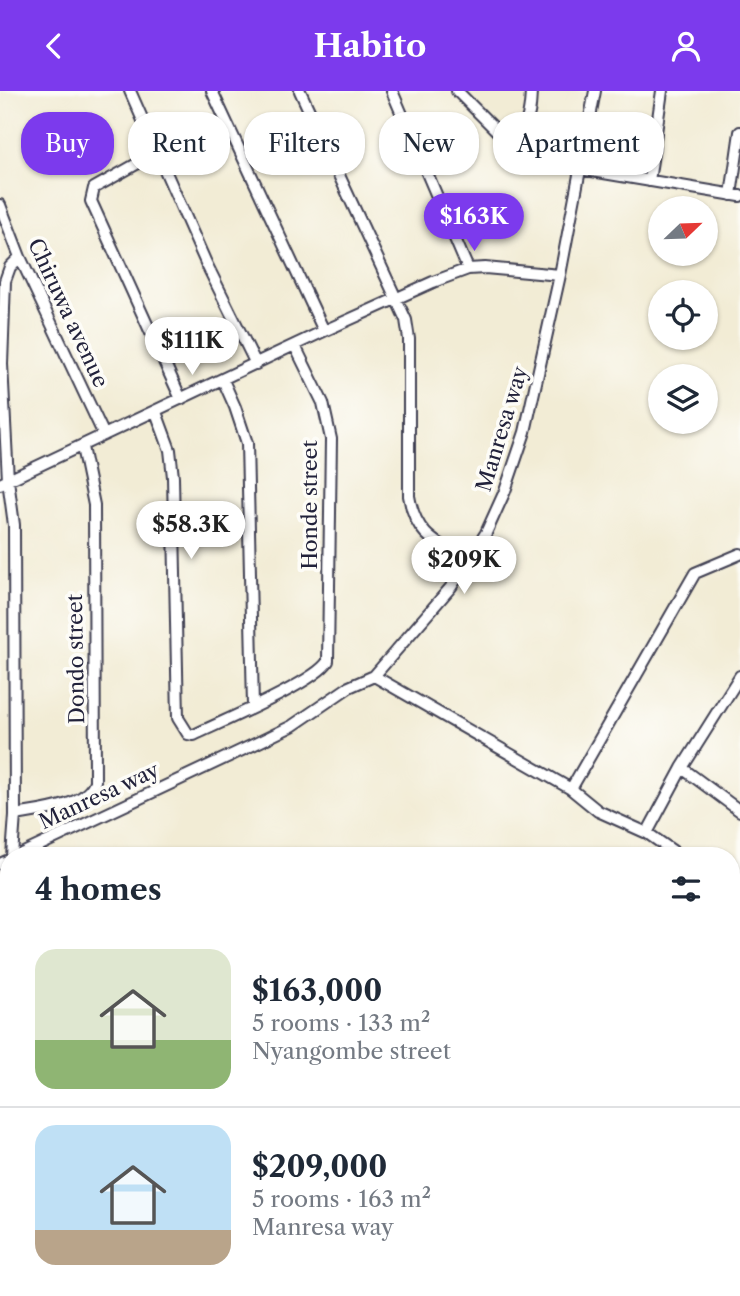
<!DOCTYPE html>
<html lang="en">
<head>
<meta charset="utf-8">
<style>
	body { margin:0; font-family:"Libre Caslon Text",serif; background:#f2f2f3; color:#1f2937; height:100vh; display:flex; flex-direction:column; font-size:26px; white-space:nowrap }
	* { box-sizing:border-box; margin:0 }
	p { font-size:23px; color:#747a83 }
	.icon { flex:none; width:38px; height:38px; fill:none; stroke:currentColor; stroke-width:2; stroke-linecap:round; stroke-linejoin:round }
	.map { position:relative; flex:1; overflow:hidden }
	.details { position:absolute; left:0px; top:756px; width:740px; height:450px; display:flex; flex-direction:column; background:#fff; border-radius:28px 28px 0 0; box-shadow:0 2px 5px #0004 }
	.details>* { flex:none }
	.top-card { position:absolute; left:21px; top:21px; width:698px; height:63px; display:flex; gap:14px }
	.needle { width:46px; rotate:67deg }
	.controls { position:absolute; left:648px; top:105px; display:grid; gap:14px }
	.controls a { display:grid; place-items:center; width:70px; height:70px; border-radius:50%; background:#fff; box-shadow:0 2px 5px #0004; font-size:35px }
	.price { position:absolute; translate:-50% -60px; padding:0 16px; border-radius:24px; background:#fff; color:#222; font-size:23px; line-height:46px; filter:drop-shadow(0 2px 4px #0008) }
	.price::after { content:''; position:absolute; left:50%; top:42px; width:21px; height:16px; margin-left:-10px; background:inherit; clip-path:polygon(0 0,100% 0,50% 100%) }
	.price.on { background:#7c3aed; color:#fff }
	ul { padding:0; list-style:none }
	li { display:flex; align-items:center; gap:21px; height:175px; padding:0 35px }
	li+li { border-top:2px solid #e0e1e3 }
	li span { display:grid; place-items:center; flex:none; width:196px; height:140px; border-radius:21px; color:#555 }
	li>.icon { margin-inline-start:auto }
	span .icon { width:84px; height:84px; fill:#fffc; stroke-width:1 }
	li b { font-size:30px }
	h2 { display:flex; justify-content:space-between; align-items:center; height:84px; padding:0 35px; font-size:30px }
	.pill { padding:0 24px; border-radius:28px; background:#fff; box-shadow:0 2px 5px #0004; font-size:24px; line-height:63px }
	.pill.on { background:#7c3aed; color:#fff }
	header { display:flex; justify-content:space-between; align-items:center; height:91px; padding:0 35px; background:#7c3aed; color:#fff; font-size:32px; font-weight:800 }
	.map>svg:first-child { display:block }
</style>
</head>
<body>
<header><svg class="icon" aria-label="back" viewBox="0 0 24 24"><path d="M15 5l-7 7 7 7"/></svg>Habito<svg class="icon" aria-label="person" viewBox="0 0 24 24"><circle cx="12" cy="8" r="4"/><path d="M4 21q1-7 8-7t8 7"/></svg></header>
<div class="map">
<svg width="740" height="1205" viewBox="0 0 740 1205">
	<rect width="100%" height="100%" fill="#fdfcf7"/>
	<filter id="ink" filterUnits="userSpaceOnUse"><feTurbulence type="fractalNoise" baseFrequency=".0143" numOctaves="2"/><feDisplacementMap in="SourceGraphic" scale="14" xChannelSelector="R" yChannelSelector="G"/><feConvolveMatrix kernelMatrix="1 2 1 2 8 2 1 2 1" color-interpolation-filters="sRGB"/></filter>
	<filter id="wash" filterUnits="userSpaceOnUse"><feTurbulence type="fractalNoise" baseFrequency=".00686" numOctaves="4" result="noise"/><feDisplacementMap in="SourceGraphic" scale="28" xChannelSelector="R" yChannelSelector="G"/><feGaussianBlur stdDeviation="1.57" result="paint"/><feColorMatrix in="noise" values="0 0 0 0 0 0 0 0 0 0 0 0 0 0 0 0 0 1.4 0 .05"/><feComposite in="paint" operator="in"/></filter>
	<g filter="url(#wash)">
		<rect width="100%" height="100%" fill="#f2ecd5"/>
		<g fill="none" stroke-linecap="round" stroke-linejoin="round">
			<path stroke="#7db9ef" stroke-width="3.5" d="M 699,1197 L 699,1205"/>
		</g>
	</g>
	<g filter="url(#ink)">
		<g fill="none" stroke-linecap="round" stroke-linejoin="round">
			<defs>
				<path id="street" d="M 130,0 L 206,172 L 256,273
					M 212,0 L 324,240
					M 300,0 L 406,229 L 409,248 L 409,405 C 416,446 437,452 469,471
					M 392,0 L 468,178
					M 457,0 L 499,42 C 529,43 530,25 531,0
					M 156,62 L 94,97 L 91,110 L 181,308
					M 580,78 L 740,105
					M 649,90 L 662,0
					M 731,104 L 740,41
					M 0,114 L 20,166 L 104,344
					M 223,289 L 235,316 L 247,352 L 253,615
					M 156,321 L 170,359 L 173,386 L 178,627 L 188,643 L 194,644 C 221,631 316,591 328,570 L 331,348 L 323,312 L 295,255
					M 0,393 L 324,240 L 433,191 L 468,178 L 485,177 L 560,184
					M 374,585 L 571,698 L 598,720 L 647,742 L 680,765
					M 682,677 L 740,720
					M 571,698 L 695,482 L 740,463
					M 15,724 C 38,720 87,716 95,690 L 94,414 L 82,356
					M 647,742 L 682,677 L 740,585
					M 12,765 L 15,724 L 14,434 L 8,389 L 2,273 L 5,190 L 10,176 L 20,166
					M 17,765 L 257,652 L 292,635 L 349,596 L 374,585 L 451,496 L 486,442 L 505,400 L 525,341 L 560,184 L 595,0
					M 0,773 L 9,769
					M 732,800 L 740,805
					M 0,1073 L 9,1074
					M 0,1170 L 9,1169
					M 152,1197 L 160,1205
					M 303,1197 L 311,1205
					M 224,1205 L 232,1197"/>
			</defs>
			<use href="#street" stroke="#414052" stroke-width="14"/>
			<use href="#street" stroke="#fff" stroke-width="10"/>
		</g>
	</g>
	<g text-anchor="middle" stroke-width="7" stroke-linejoin="round" paint-order="stroke">
		<g font-size="21" fill="#22223b" stroke="#fdfcf7">
			<text transform="translate(68 222) rotate(65)" y="7">Chiruwa avenue</text>
			<text transform="translate(502 338) rotate(-73)" y="7">Manresa way</text>
			<text transform="translate(310 414) rotate(-90)" y="7">Honde street</text>
			<text transform="translate(76 568) rotate(-91)" y="7">Dondo street</text>
			<text transform="translate(99 705) rotate(-25)" y="7">Manresa way</text>
		</g>
	</g>
</svg>
<div class="controls">
<a><svg class="needle" viewBox="-14 -14 28 28"><path d="M0-13l5 13h-10z" fill="#e53935"/><path d="M0 13l5-13h-10z" fill="#747a83"/></svg></a>
<a><svg class="icon" aria-label="locate" viewBox="0 0 24 24"><circle cx="12" cy="12" r="6"/><path d="M12 2v4M12 18v4M2 12h4M18 12h4"/></svg></a>
<a><svg class="icon" aria-label="layers" viewBox="0 0 24 24"><path d="M12 4l9 5-9 5-9-5zM3 14l9 5 9-5"/></svg></a>
</div>
<b class="price on" style="left:474px;top:162px">$163K</b>
<b class="price" style="left:192px;top:286px">$111K</b>
<b class="price" style="left:191px;top:470px">$58.3K</b>
<b class="price" style="left:464px;top:505px">$209K</b>
<div class="top-card">
<a class="pill on">Buy</a>
<a class="pill">Rent</a>
<a class="pill">Filters</a>
<a class="pill">New</a>
<a class="pill">Apartment</a>
</div>
<section class="details">
<h2>4 homes<svg class="icon" aria-label="filters" viewBox="0 0 24 24"><path d="M4 7h16M4 17h16"/><circle cx="9" cy="7" r="2"/><circle cx="15" cy="17" r="2"/></svg></h2>
<ul>
<li><span style="background:linear-gradient(#dfe7d0 65%,#8fb573 0)"><svg class="icon" aria-label="home" viewBox="0 0 24 24"><path d="M3 11l9-7 9 7M6 9v11h12V9"/></svg></span><div><b>$163,000</b><p>5 rooms · 133 m²</p><p>Nyangombe street</p></div></li>
<li><span style="background:linear-gradient(#bfe0f5 75%,#b9a48a 0)"><svg class="icon" aria-label="home" viewBox="0 0 24 24"><path d="M3 11l9-7 9 7M6 9v11h12V9"/></svg></span><div><b>$209,000</b><p>5 rooms · 163 m²</p><p>Manresa way</p></div></li>
</ul>
</section>
</div>
</body>
</html>
